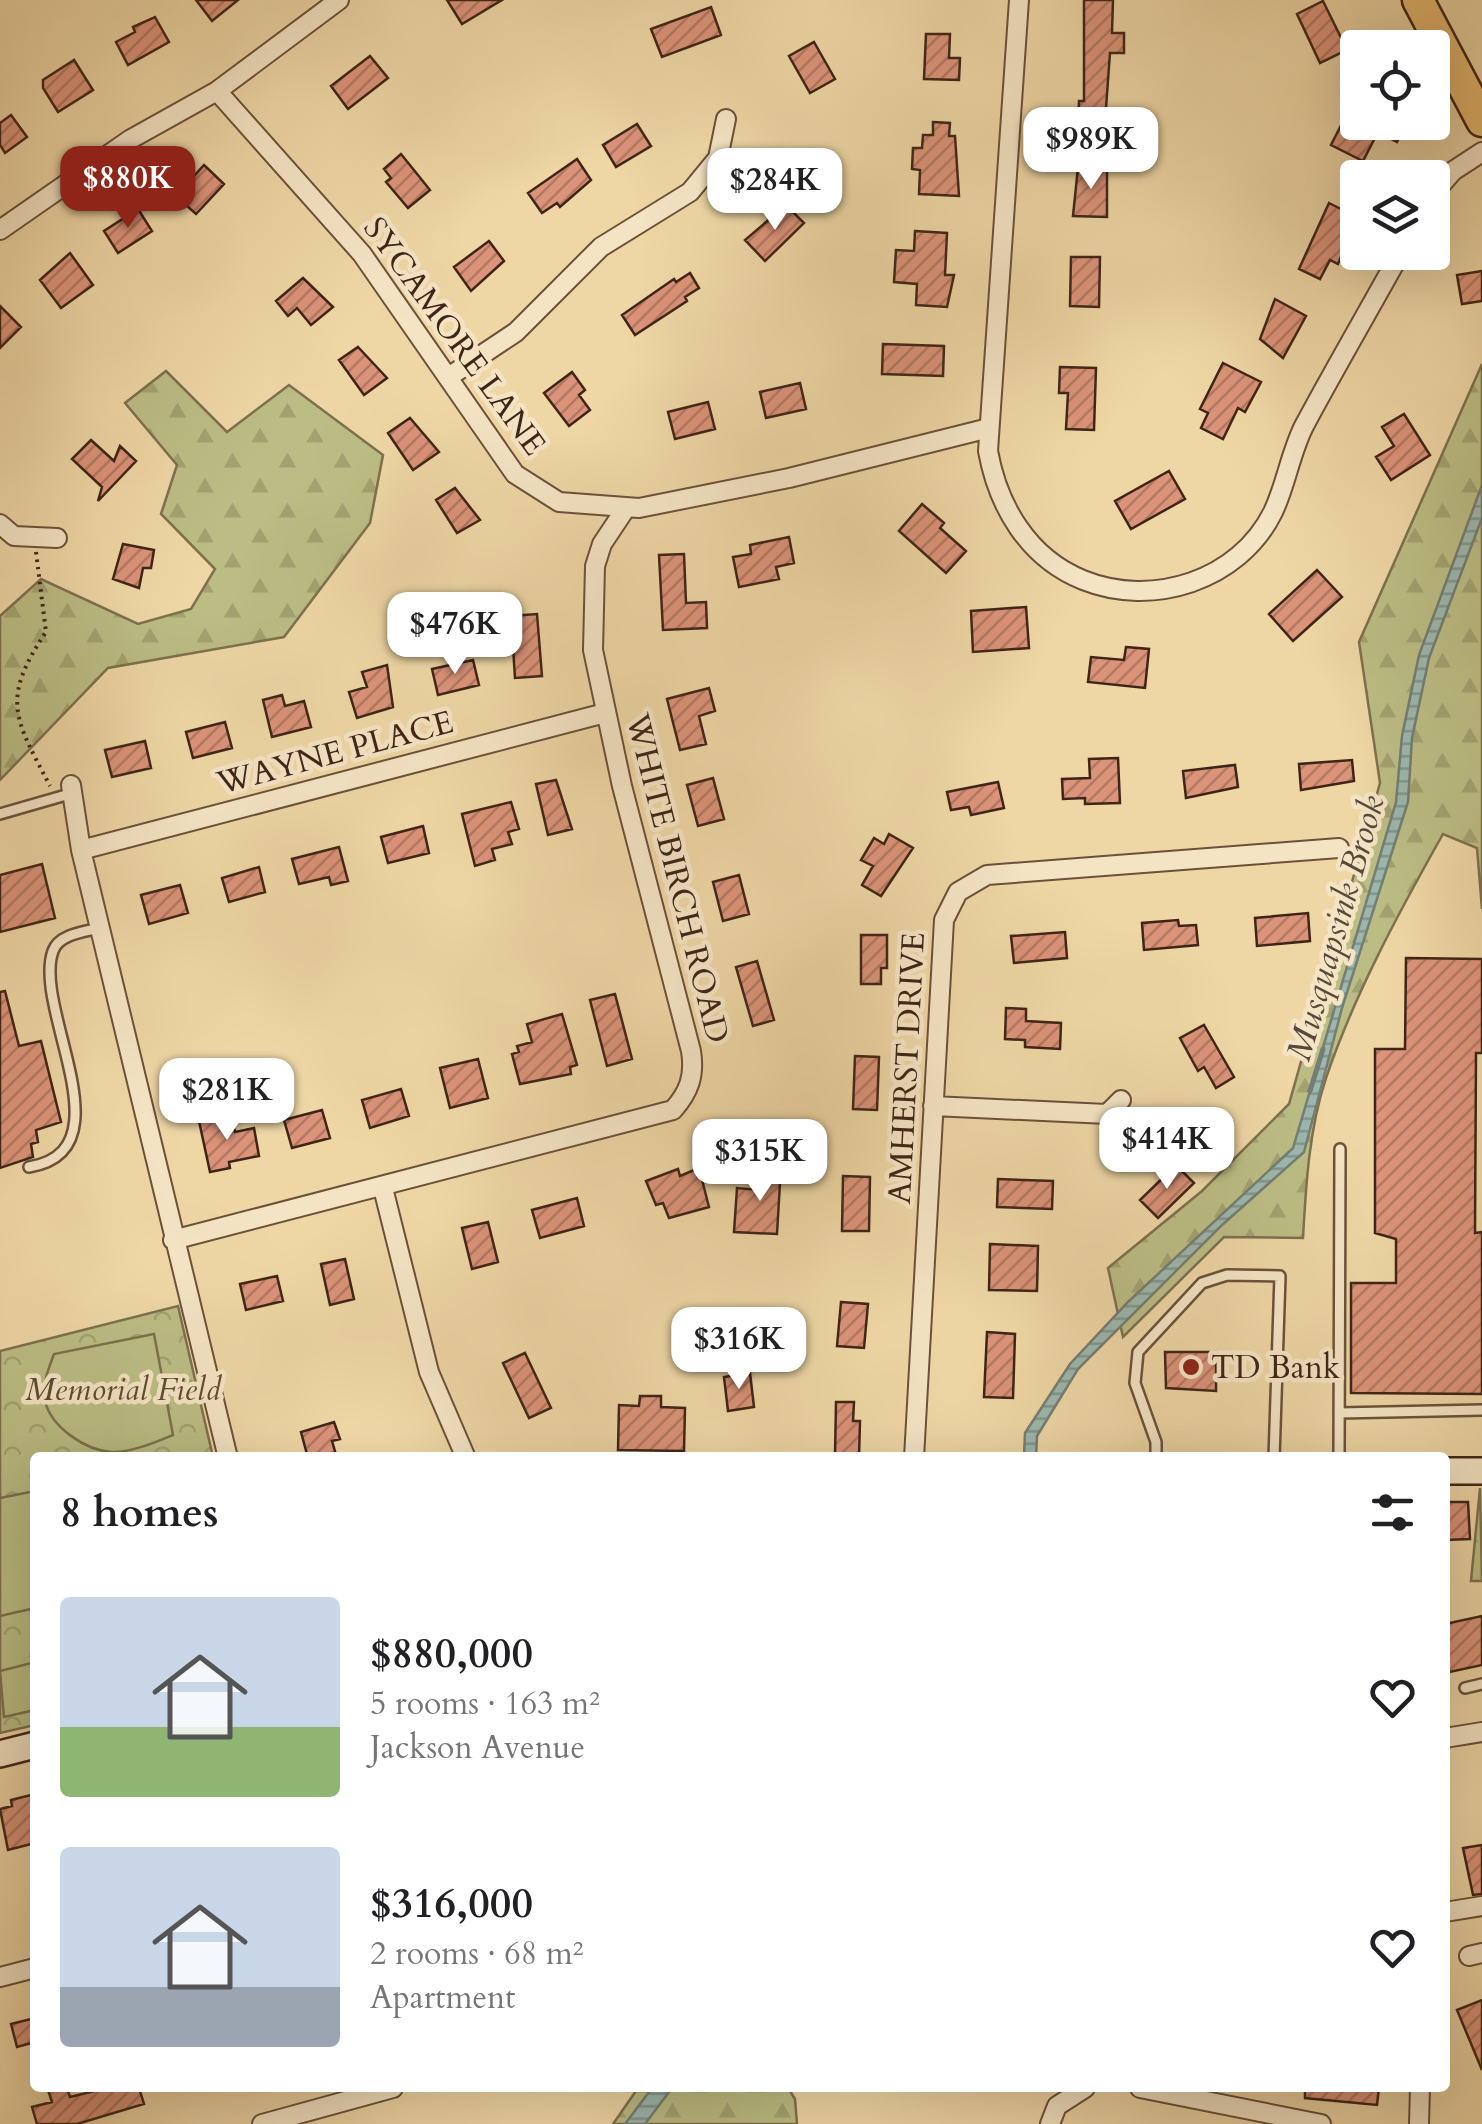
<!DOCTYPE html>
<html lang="en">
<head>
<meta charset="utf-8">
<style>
	body { margin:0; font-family:Cardo,serif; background:#f6f6f6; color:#202124; height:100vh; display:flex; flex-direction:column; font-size:38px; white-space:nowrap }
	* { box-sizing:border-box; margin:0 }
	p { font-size:32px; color:#757577 }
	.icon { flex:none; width:55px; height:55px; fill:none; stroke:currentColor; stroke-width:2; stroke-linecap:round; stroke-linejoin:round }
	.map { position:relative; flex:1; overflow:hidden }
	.details { position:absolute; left:30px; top:1452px; width:1420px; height:640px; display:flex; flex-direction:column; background:#fff; border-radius:10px; box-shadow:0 10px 40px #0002 }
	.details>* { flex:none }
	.buttons { position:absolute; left:1340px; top:30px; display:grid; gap:20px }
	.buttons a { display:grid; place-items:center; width:110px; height:110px; border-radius:10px; background:#fff; box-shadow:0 10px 40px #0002; font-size:50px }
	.price { position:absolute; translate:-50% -85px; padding:0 22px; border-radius:20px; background:#fff; color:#222; font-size:32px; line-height:65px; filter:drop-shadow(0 2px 5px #0008) }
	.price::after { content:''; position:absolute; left:50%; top:60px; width:30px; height:22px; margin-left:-15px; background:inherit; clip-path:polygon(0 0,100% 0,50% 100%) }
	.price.active { background:#8f2418; color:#fff }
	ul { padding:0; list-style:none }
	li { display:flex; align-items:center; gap:30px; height:250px; padding:0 30px }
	li span { display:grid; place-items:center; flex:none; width:280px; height:200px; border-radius:10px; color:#555 }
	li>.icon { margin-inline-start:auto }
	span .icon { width:120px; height:120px; fill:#fffc; stroke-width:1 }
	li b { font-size:42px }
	h2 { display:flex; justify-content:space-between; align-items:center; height:120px; padding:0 30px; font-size:42px }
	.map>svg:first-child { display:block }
</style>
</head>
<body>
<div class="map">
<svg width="1482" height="2124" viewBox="0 0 1482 2124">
	<defs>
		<pattern id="forest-firs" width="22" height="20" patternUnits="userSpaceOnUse" patternTransform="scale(2.5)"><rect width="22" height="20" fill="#bbbd84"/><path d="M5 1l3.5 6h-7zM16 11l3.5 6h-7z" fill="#a2a271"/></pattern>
		<pattern id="park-crowns" width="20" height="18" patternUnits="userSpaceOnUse" patternTransform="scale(2.5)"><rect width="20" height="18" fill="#bbbd84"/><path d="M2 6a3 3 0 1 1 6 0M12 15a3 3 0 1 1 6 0" fill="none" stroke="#a2a271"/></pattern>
		<pattern id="water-rules" width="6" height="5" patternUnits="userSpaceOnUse" patternTransform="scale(2.5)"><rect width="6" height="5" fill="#9bb8ae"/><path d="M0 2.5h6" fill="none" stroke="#80958d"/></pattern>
		<pattern id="building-hatch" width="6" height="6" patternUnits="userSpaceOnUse" patternTransform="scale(2.5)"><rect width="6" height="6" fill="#db9379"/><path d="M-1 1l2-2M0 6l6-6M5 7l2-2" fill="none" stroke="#b37862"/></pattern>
	</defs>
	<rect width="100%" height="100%" fill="#eed6a5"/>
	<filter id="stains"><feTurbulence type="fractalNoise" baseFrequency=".002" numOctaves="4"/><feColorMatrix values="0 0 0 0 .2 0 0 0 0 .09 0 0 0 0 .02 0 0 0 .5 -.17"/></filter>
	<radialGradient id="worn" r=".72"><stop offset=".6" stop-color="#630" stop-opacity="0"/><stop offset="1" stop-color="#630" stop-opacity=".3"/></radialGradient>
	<path fill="url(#forest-firs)" stroke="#7d714e" stroke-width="2.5" d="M 1482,364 L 1482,909 L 1477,848 L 1443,834 C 1399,912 1355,993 1326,1078 C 1309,1129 1306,1184 1303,1238 L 1224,1237 L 1123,1337 L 1108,1268 L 1202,1191 L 1289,1104 L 1380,783 L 1359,642 Z
		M 166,371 L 227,432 L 289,385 L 383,455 L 370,523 L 284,637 L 108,668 L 0,780 L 0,616 L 41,579 L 138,624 L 191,609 L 215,569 L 161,514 L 177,465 L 125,403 Z
		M 1480,1488 L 1482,1581 L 1471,1581 Z
		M 638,2088 L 788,2088 L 795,2099 L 797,2124 L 613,2124 Z"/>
	<path fill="url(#park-crowns)" stroke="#7d714e" stroke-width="2.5" d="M 178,1306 L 213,1457 L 35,1458 L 35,1725 L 0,1733 L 0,1351 Z"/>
	<path fill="#bbbd84" stroke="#7d714e" stroke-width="2.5" d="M 154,1334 L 173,1435 C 153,1443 133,1452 112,1452 C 86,1451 51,1427 45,1401 C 41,1386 49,1368 54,1354 Z
		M 35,1491 L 35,1608 L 0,1616 L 0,1498 Z
		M 35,1662 L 35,1710 L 4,1717 L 0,1671 Z"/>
	<path fill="url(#water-rules)" stroke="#767d72" stroke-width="2.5" d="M 1482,485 L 1482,518 L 1429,658 L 1412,738 L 1408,802 L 1342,1008 L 1304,1152 L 1221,1226 L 1078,1369 L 1037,1436 L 1036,1457 L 1024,1457 L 1025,1433 L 1070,1364 L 1128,1302 L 1293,1148 L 1396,802 L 1402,736 L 1419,655 Z
		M 652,2088 L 672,2088 L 645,2124 L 625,2124 Z"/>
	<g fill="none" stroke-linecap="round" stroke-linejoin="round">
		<path stroke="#767d72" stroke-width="5" d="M 1310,1091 L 1323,1049"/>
	</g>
	<path fill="url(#building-hatch)" stroke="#3f2517" stroke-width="2.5" d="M 196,0 L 238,0 L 212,21 Z
		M 447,0 L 502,0 L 462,24 Z
		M 1084,0 L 1113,0 L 1112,33 L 1124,33 L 1124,53 L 1110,53 L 1106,108 L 1113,109 L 1112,133 L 1078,131 L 1079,101 L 1084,101 Z
		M 1323,1 L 1347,50 L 1320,63 L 1297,14 Z
		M 711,7 L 721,35 L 662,57 L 651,29 Z
		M 155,17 L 169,42 L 128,65 L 116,42 L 135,32 L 133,27 Z
		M 926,34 L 950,34 L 949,58 L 960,58 L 959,80 L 924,79 Z
		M 814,42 L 835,79 L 810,93 L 789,56 Z
		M 370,56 L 388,78 L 348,109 L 331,86 Z
		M 74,60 L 93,90 L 58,112 L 43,88 L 43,80 Z
		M 1358,92 L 1358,122 L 1407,122 L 1397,142 L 1378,132 L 1363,161 L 1331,145 Z
		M 11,115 L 27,137 L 5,153 L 0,145 L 0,123 Z
		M 933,122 L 950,123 L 949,136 L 955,136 L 959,196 L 919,194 L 920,170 L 912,169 L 913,148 L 922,148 L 923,135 L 933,135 Z
		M 637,124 L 651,146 L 616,167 L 603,145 Z
		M 401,154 L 430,190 L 408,208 L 386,182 L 391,178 L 384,169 Z
		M 577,159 L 591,180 L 560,207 L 557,203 L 542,213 L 528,193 Z
		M 204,165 L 224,184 L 196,214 L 176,196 Z
		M 1078,167 L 1107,167 L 1107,217 L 1073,216 Z
		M 1329,203 L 1357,217 L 1338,264 L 1330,260 L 1320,279 L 1299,269 Z
		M 786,205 L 804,223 L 765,261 L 745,240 Z
		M 138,209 L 152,231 L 118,253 L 104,231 Z
		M 915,231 L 947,233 L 945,275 L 954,275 L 947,307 L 916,305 L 917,284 L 894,282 L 896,250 L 914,251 Z
		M 489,241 L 504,261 L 471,291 L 454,267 Z
		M 70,253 L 93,285 L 61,308 L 40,280 Z
		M 1071,257 L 1100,257 L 1099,307 L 1070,306 Z
		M 1482,271 L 1482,301 L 1462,304 L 1457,275 Z
		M 690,273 L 699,288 L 685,297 L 687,301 L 635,335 L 622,315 L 674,279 L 676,282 Z
		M 303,278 L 333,307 L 311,325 L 297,308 L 288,316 L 276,301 Z
		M 1275,299 L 1306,316 L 1283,358 L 1260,339 Z
		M 0,306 L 21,327 L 0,348 Z
		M 883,344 L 944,346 L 943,376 L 882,374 Z
		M 358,347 L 387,378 L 364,395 L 339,360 Z
		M 1223,363 L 1261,382 L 1245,412 L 1238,408 L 1223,439 L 1201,428 L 1208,413 L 1200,409 Z
		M 1060,367 L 1096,368 L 1094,430 L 1066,429 L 1068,393 L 1059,393 Z
		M 572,372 L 585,390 L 579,395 L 590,410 L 569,426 L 544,393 Z
		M 800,383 L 806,409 L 766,418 L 760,392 Z
		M 708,402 L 715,429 L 675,439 L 668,412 Z
		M 1404,414 L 1430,455 L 1391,480 L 1376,457 L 1394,446 L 1382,427 Z
		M 410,418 L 439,452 L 413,470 L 388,433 Z
		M 91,440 L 114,461 L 120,446 L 136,461 L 98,501 L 102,487 L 72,459 Z
		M 1169,471 L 1185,499 L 1131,529 L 1115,501 Z
		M 455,488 L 480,520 L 457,533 L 436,500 Z
		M 922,504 L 944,523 L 940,528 L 966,551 L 946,573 L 899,531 Z
		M 789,537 L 794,563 L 776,567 L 779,579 L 739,587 L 733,557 L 751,554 L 750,545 Z
		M 123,544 L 154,550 L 151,568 L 143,568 L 139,588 L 113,579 Z
		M 684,554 L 686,603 L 706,602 L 707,628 L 663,630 L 659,555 Z
		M 1317,570 L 1342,597 L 1293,641 L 1269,614 Z
		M 1026,607 L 1029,648 L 973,652 L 971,611 Z
		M 537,614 L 542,676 L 515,678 L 511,616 Z
		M 1126,647 L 1149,649 L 1145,688 L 1088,682 L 1091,657 L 1124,660 Z
		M 473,660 L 479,685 L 438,695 L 432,669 Z
		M 387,665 L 393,707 L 357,718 L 349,692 L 367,687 L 362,672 Z
		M 709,688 L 715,711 L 699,716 L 706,744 L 680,750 L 667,699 Z
		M 282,695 L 285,706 L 304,701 L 311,727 L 272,737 L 263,700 Z
		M 225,722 L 232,748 L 193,758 L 186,732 Z
		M 145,741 L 151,768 L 112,777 L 105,750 Z
		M 1118,758 L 1120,803 L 1085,804 L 1085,798 L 1063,799 L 1062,779 L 1090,778 L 1089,759 Z
		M 1352,760 L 1354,781 L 1301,790 L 1299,764 Z
		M 1235,765 L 1238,787 L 1186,798 L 1183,771 Z
		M 713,778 L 724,819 L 698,826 L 687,785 Z
		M 556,780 L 572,829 L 548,835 L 536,784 Z
		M 998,782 L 1004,808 L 971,815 L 969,807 L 951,810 L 947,792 Z
		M 511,802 L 519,829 L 508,832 L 512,844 L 492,849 L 495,860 L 475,866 L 462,814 Z
		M 423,826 L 429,853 L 388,863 L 381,837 Z
		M 889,834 L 913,848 L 881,896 L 862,885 L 873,866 L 861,860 L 874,838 L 884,844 Z
		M 339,847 L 348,881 L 331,885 L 329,877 L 299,884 L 292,859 Z
		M 42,864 L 55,918 L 0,932 L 0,875 Z
		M 259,867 L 265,892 L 229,902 L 222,878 Z
		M 739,875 L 749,914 L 723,921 L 713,882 Z
		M 180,885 L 188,913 L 149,924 L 141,895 Z
		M 1308,913 L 1310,941 L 1257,946 L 1255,918 Z
		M 1178,920 L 1179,926 L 1196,925 L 1198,945 L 1144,950 L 1142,923 Z
		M 1065,932 L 1067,958 L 1014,963 L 1011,936 Z
		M 861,935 L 887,935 L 887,968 L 881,968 L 881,984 L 861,984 Z
		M 1406,958 L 1482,959 L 1482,1053 L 1476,1053 L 1475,1233 L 1482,1232 L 1482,1394 L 1351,1393 L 1351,1283 L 1396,1283 L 1396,1239 L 1375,1233 L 1375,1049 L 1405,1049 Z
		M 757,961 L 774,1020 L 753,1026 L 736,967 Z
		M 5,991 L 19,1046 L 41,1041 L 61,1122 L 36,1130 L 38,1142 L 31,1144 L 33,1157 L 0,1168 L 0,992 Z
		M 615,994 L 632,1059 L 607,1066 L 590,1000 Z
		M 1006,1008 L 1026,1009 L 1026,1021 L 1061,1023 L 1060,1049 L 1025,1047 L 1025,1040 L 1005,1039 Z
		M 562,1014 L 577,1065 L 570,1067 L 571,1074 L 520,1084 L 512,1054 L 519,1052 L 517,1046 L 532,1042 L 527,1024 Z
		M 1204,1025 L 1234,1077 L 1216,1088 L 1204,1067 L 1198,1071 L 1180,1038 Z
		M 855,1056 L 879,1057 L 877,1110 L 853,1109 Z
		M 478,1059 L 488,1098 L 450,1108 L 440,1068 Z
		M 401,1089 L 409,1116 L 370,1128 L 362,1100 Z
		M 322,1110 L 330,1138 L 292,1148 L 284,1120 Z
		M 231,1114 L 235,1132 L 254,1128 L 259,1156 L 229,1162 L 230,1168 L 210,1172 L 199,1121 Z
		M 761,1165 L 781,1166 L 777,1234 L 734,1232 L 737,1188 L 759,1190 Z
		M 1176,1165 L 1194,1183 L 1158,1218 L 1140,1200 Z
		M 699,1168 L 709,1207 L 669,1218 L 663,1203 L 656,1205 L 646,1181 L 678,1169 L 680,1176 Z
		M 843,1176 L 870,1177 L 869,1231 L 842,1231 Z
		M 998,1179 L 1053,1181 L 1052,1209 L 997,1207 Z
		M 577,1198 L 584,1226 L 540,1238 L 532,1210 Z
		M 488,1222 L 498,1262 L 472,1269 L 462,1228 Z
		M 990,1244 L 1038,1246 L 1037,1291 L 989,1290 Z
		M 345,1259 L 354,1299 L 330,1305 L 321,1264 Z
		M 277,1276 L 283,1301 L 246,1310 L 240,1284 Z
		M 841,1302 L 868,1304 L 864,1348 L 837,1346 Z
		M 987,1332 L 1015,1334 L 1013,1398 L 984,1397 Z
		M 1165,1352 L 1216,1352 L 1216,1391 L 1166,1388 Z
		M 525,1353 L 551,1408 L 529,1418 L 503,1363 Z
		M 750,1373 L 754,1407 L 728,1411 L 724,1377 Z
		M 640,1396 L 661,1396 L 661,1407 L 685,1408 L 684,1451 L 618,1450 L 619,1405 L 639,1406 Z
		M 836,1402 L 854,1402 L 853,1421 L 860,1421 L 859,1457 L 835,1456 Z
		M 334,1422 L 340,1439 L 332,1441 L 337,1458 L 308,1458 L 301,1432 Z
		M 1445,1502 L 1468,1502 L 1470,1539 L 1445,1540 Z
		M 1482,1616 L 1482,1665 L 1445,1673 L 1445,1624 Z
		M 35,1794 L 35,1843 L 8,1850 L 0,1809 L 12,1806 L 11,1800 Z
		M 1482,1845 L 1482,1894 L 1473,1895 L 1463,1848 Z
		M 1482,2000 L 1482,2070 L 1457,2010 Z
		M 35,2018 L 35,2042 L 17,2047 L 11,2024 Z
		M 67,2088 L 70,2097 L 107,2088 L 139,2088 L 144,2104 L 77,2124 L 37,2124 L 32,2107 L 52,2102 L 48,2090 Z
		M 1305,2088 L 1379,2088 L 1377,2105 L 1305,2098 Z"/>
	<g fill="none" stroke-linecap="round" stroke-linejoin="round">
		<defs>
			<path id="lane" d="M 0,814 L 73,793
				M 29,1167 C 129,1151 32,1009 53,951 C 59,934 84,932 100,928
				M 1339,1413 L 1482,1410
				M 1156,1458 L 1156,1442 L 1135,1383 L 1138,1352 L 1202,1283 L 1227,1275 L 1280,1276 L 1274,1458
				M 1339,1458 L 1340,1149
				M 1465,1688 L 1482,1684"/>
			<path id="street" d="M 1019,0 L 988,451 C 998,506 1028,558 1083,580 C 1152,608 1239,581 1273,512 C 1286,485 1290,454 1304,426 C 1335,368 1369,310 1401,252
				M 217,91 L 362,254 L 515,474 L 559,502 L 639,508 L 789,478 L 989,428
				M 1432,195 L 1453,171 L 1482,152
				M 0,230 L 131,139 L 217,91 L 339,0
				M 450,376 L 516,332 L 601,247 L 690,192 L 718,158 L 726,119
				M 0,524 L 14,536 L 57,538
				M 71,785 L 81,850 L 228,1458
				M 81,850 L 605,713
				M 933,1106 L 1107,1114 L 1121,1100
				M 383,1188 L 429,1372 L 466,1458
				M 173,1240 L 673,1110 C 689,1092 695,1076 691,1051 L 622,786 L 593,650 L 595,566 L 602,544 L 626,508
				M 914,1458 L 944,920 L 958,892 L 987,875 L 1339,848
				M 1445,1738 L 1482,1732
				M 1445,1912 L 1482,1906
				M 1469,1956 L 1482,1953
				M 0,1977 L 35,1968
				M 1140,2088 L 1321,2124
				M 262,2124 L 393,2088
				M 1050,2124 L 1057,2106 L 1085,2088
				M 1419,2124 L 1420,2088"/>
			<path id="secondary" d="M 1445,1471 L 1482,1471
				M 0,1754 L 35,1745"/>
			<path id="primary" d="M 1418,0 L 1482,121"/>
		</defs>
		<use href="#lane" stroke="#6b513a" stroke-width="14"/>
		<use href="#street" stroke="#6b513a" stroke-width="22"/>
		<use href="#secondary" stroke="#3f2517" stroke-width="30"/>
		<use href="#primary" stroke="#3f2517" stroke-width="35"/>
		<path stroke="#3f2517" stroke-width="4" stroke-dasharray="2.5 5" stroke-linecap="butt" d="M 36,552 L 46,632 C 0,700 15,719 50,786"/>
		<use href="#lane" stroke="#f4e4c4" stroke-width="9"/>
		<use href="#street" stroke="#f4e4c4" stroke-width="18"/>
		<use href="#secondary" stroke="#f4e4c4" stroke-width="25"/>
		<use href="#primary" stroke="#e7bb72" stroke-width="30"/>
	</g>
	<circle fill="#8f2418" stroke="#f4e4c4" stroke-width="4" cx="1191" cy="1367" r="10"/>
	<g text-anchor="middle" stroke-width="9" stroke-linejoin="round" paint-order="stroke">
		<g font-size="32" fill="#3f2517" stroke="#f4e4c4">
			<text transform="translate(455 336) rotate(54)" y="11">SYCAMORE LANE</text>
			<text transform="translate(335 752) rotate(-15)" y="11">WAYNE PLACE</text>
			<text transform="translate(678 878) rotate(76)" y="11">WHITE BIRCH ROAD</text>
			<text transform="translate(906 1068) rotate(-87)" y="11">AMHERST DRIVE</text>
		</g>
		<g font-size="32" fill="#3f2517" stroke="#f4e4c4" text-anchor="start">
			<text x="1211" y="1378">TD Bank</text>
		</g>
		<g font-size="32" font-style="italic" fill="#5e4b32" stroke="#f4e4c4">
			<text x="123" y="1400">Memorial Field</text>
		</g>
		<g font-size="35" font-style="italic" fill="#564a3d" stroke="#f4e4c4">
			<text transform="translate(1335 928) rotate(-74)" y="12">Musquapsink Brook</text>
		</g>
	</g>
	<rect width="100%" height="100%" filter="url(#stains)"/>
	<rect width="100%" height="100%" fill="url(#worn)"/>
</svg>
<div class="buttons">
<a><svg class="icon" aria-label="locate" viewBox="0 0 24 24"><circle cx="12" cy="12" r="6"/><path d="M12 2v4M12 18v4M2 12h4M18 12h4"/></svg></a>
<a><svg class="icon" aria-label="layers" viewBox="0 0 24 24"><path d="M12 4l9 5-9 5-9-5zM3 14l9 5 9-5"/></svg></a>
</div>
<b class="price" style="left:1091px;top:192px">$989K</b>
<b class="price active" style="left:128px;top:231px">$880K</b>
<b class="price" style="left:775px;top:233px">$284K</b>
<b class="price" style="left:455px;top:677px">$476K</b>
<b class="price" style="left:227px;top:1143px">$281K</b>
<b class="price" style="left:1167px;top:1192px">$414K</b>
<b class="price" style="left:760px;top:1204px">$315K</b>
<b class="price" style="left:739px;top:1392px">$316K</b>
<section class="details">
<h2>8 homes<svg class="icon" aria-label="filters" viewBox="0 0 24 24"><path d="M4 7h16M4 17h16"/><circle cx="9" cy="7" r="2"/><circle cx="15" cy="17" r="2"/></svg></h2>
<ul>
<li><span style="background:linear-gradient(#c9d6e8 65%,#8fb573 0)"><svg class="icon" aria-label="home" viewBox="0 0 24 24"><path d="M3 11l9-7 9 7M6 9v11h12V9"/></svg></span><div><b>$880,000</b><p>5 rooms · 163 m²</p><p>Jackson Avenue</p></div><svg class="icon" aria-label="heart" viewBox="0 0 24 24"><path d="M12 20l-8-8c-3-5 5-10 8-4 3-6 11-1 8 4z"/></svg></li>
<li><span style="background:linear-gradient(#c9d6e8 70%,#9aa5b1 0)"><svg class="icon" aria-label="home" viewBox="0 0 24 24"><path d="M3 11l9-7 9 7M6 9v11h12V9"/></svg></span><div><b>$316,000</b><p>2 rooms · 68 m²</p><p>Apartment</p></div><svg class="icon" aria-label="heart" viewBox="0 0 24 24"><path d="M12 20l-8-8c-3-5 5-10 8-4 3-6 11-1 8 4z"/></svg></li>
</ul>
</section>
</div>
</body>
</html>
